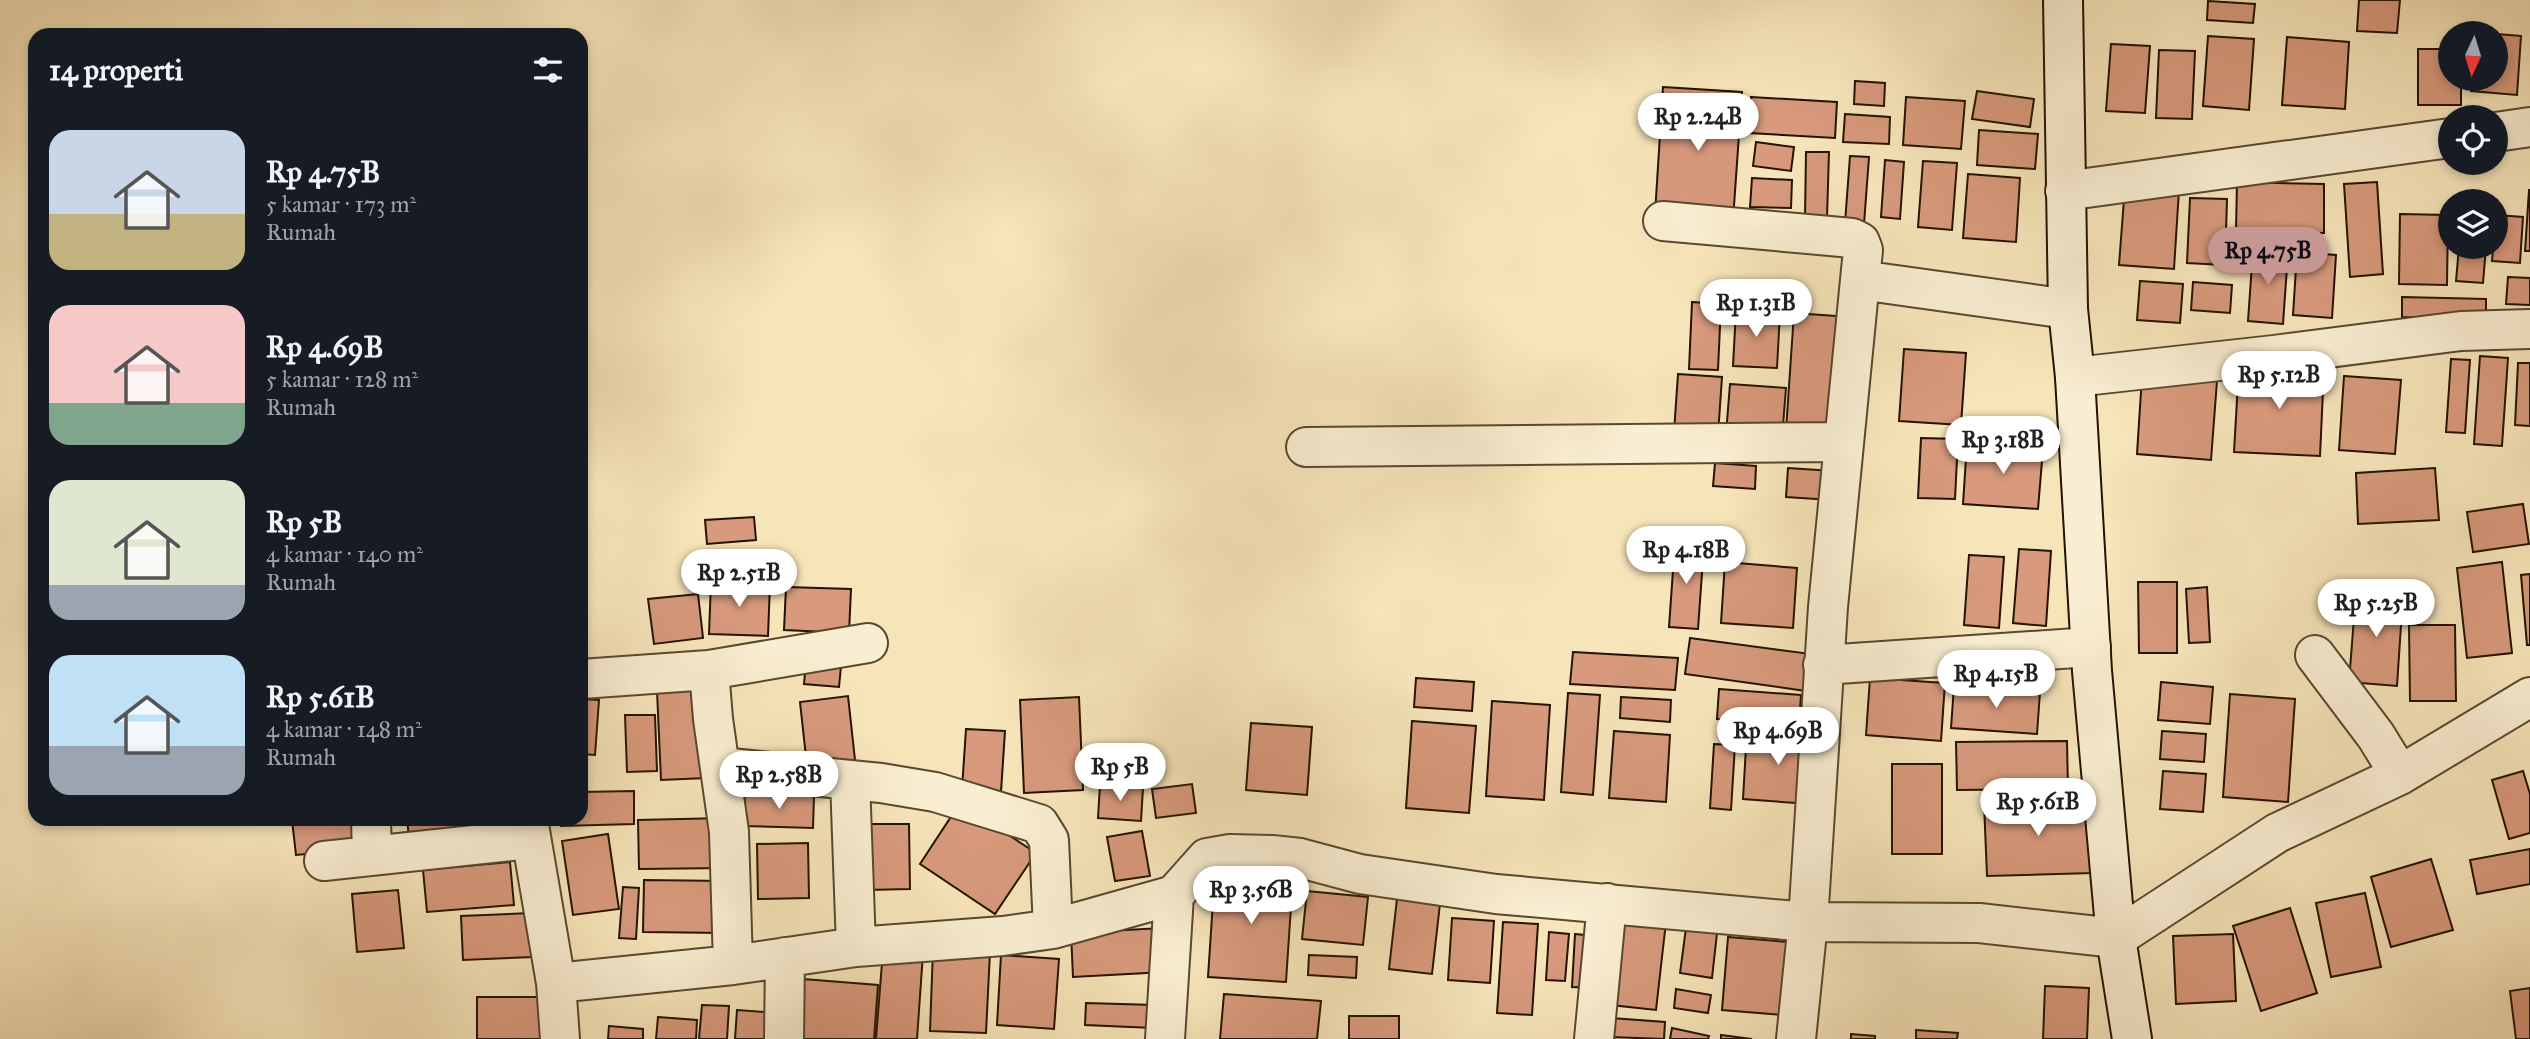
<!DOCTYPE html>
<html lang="id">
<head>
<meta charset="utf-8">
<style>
	body { margin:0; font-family:"IM FELL Great Primer",serif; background:#242831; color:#f1f3f6; height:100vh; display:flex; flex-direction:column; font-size:26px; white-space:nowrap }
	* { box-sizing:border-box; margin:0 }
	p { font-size:23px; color:#9ea1a6 }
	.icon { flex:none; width:38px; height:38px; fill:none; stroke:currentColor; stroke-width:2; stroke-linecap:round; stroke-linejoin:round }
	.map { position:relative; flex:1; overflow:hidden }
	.drawer { position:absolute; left:28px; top:28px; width:560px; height:798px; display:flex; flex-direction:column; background:#171b24; border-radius:21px; box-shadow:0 4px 10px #0003 }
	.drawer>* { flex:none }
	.needle { width:46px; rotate:184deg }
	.fabs { position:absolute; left:2438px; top:21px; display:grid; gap:14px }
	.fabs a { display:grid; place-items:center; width:70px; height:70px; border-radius:50%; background:#171b24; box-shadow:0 4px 10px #0003; font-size:35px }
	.price { position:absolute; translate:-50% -60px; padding:0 16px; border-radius:24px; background:#fff; color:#222; font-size:23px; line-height:46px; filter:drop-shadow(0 2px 4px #0008) }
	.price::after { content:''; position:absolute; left:50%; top:42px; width:21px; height:16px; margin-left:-10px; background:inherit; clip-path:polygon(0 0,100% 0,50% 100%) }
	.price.current { background:#c59692; color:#111 }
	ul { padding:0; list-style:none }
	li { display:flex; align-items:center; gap:21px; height:175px; padding:0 21px }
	li span { display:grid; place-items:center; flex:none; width:196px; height:140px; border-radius:21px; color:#555 }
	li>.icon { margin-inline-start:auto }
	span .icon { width:84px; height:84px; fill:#fffc; stroke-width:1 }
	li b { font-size:30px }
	h2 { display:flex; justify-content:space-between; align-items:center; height:84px; padding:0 21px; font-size:30px }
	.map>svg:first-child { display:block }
</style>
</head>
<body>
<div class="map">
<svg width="2530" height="1039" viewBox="0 0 2530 1039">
	<rect width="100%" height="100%" fill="#f7e5ba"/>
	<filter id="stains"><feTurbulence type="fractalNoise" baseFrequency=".00286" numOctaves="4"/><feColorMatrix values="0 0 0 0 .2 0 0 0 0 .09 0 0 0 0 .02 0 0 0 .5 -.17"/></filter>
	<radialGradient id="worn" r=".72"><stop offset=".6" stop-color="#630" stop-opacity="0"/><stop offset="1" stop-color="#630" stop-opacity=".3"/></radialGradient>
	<path fill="#d8997c" stroke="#231300" stroke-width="2" d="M 2359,0 L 2400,0 L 2397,33 L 2357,31 Z
		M 2208,1 L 2255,4 L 2253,23 L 2207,20 Z
		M 2496,34 L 2521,36 L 2517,95 L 2471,91 L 2472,79 L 2496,79 Z
		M 2208,36 L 2254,39 L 2249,110 L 2203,106 Z
		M 2287,37 L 2349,42 L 2345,109 L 2282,105 Z
		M 2111,44 L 2150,46 L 2145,113 L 2106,111 Z
		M 2418,49 L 2450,49 L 2450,79 L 2461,79 L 2461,105 L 2418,105 Z
		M 2159,50 L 2195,51 L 2192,119 L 2156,118 Z
		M 1855,81 L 1885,83 L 1884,106 L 1854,104 Z
		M 1663,87 L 1742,92 L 1733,220 L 1655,214 Z
		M 1977,91 L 2034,99 L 2030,127 L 1972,119 Z
		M 1751,97 L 1837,102 L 1835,138 L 1749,133 Z
		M 1906,97 L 1965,101 L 1961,149 L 1903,145 Z
		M 1845,114 L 1890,117 L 1889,144 L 1843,142 Z
		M 1979,130 L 2038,134 L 2035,169 L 1977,165 Z
		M 1756,142 L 1794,147 L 1791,171 L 1753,166 Z
		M 1806,152 L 1829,152 L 1827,218 L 1805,217 Z
		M 1850,156 L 1869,157 L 1864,224 L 1845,223 Z
		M 1885,160 L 1904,162 L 1900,219 L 1881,217 Z
		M 1923,161 L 1957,163 L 1952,230 L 1918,227 Z
		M 1968,174 L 2020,178 L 2016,242 L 1963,238 Z
		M 1752,178 L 1792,180 L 1791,208 L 1750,207 Z
		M 2237,182 L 2324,184 L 2324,233 L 2236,231 Z
		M 2377,182 L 2383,274 L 2350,277 L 2344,184 Z
		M 2125,186 L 2179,190 L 2174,269 L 2119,265 Z
		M 2529,190 L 2530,190 L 2530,251 L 2525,251 Z
		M 2190,198 L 2227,199 L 2225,265 L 2187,263 Z
		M 2400,214 L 2448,215 L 2447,285 L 2399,284 Z
		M 2496,215 L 2523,217 L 2520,263 L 2492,261 L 2493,247 L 2496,247 Z
		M 2459,247 L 2486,247 L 2483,283 L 2456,281 Z
		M 2253,250 L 2288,253 L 2283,324 L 2248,321 Z
		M 2297,252 L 2336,255 L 2332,318 L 2293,315 Z
		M 2508,277 L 2530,278 L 2530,305 L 2506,304 Z
		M 2140,281 L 2183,284 L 2180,323 L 2137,320 Z
		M 2193,282 L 2232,285 L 2230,313 L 2191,310 Z
		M 2402,297 L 2486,299 L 2486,319 L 2402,317 Z
		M 1692,302 L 1721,304 L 1718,370 L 1689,369 Z
		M 1736,310 L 1780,312 L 1777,368 L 1733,366 Z
		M 1794,313 L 1850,317 L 1842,434 L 1786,430 Z
		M 1904,349 L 1966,353 L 1961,425 L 1899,421 Z
		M 2480,356 L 2508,358 L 2502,446 L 2474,444 Z
		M 2451,359 L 2470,360 L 2465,433 L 2446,432 Z
		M 2518,363 L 2530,363 L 2530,426 L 2515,425 Z
		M 2239,365 L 2324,369 L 2320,456 L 2234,452 Z
		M 1678,374 L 1722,377 L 1718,435 L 1674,432 Z
		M 2142,376 L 2217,381 L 2211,460 L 2137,454 Z
		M 2344,376 L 2401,380 L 2395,454 L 2339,450 Z
		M 1730,384 L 1786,388 L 1782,438 L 1726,434 Z
		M 1921,438 L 1958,439 L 1955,499 L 1918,498 Z
		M 1967,443 L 2043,449 L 2038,509 L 1963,504 Z
		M 1715,463 L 1756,466 L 1755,489 L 1713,486 Z
		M 1788,468 L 1833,471 L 1831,500 L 1786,497 Z
		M 2435,468 L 2439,520 L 2358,524 L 2356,473 Z
		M 2523,504 L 2529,544 L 2473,552 L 2467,512 Z
		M 754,517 L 756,540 L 707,544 L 705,520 Z
		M 1675,542 L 1704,545 L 1698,629 L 1669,627 Z
		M 2019,549 L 2051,551 L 2046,626 L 2013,623 Z
		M 1969,555 L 2004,557 L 1999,628 L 1964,625 Z
		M 1725,562 L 1797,568 L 1793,628 L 1721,623 Z
		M 2502,562 L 2512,653 L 2467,658 L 2457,568 Z
		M 2530,574 L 2530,645 L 2527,645 L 2521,575 Z
		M 711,582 L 770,584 L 768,636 L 709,634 Z
		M 2138,582 L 2177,582 L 2177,653 L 2139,653 Z
		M 786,587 L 851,589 L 849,633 L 784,630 Z
		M 2207,587 L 2210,642 L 2189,643 L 2186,589 Z
		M 2356,592 L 2403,595 L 2397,686 L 2349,682 Z
		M 698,594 L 703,638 L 654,644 L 648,599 Z
		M 2409,625 L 2455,625 L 2456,701 L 2410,701 Z
		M 1690,638 L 1811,654 L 1806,691 L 1685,674 Z
		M 1573,652 L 1678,658 L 1675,690 L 1570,684 Z
		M 806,663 L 841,666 L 839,687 L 804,684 Z
		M 1416,678 L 1474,682 L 1472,711 L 1414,707 Z
		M 1870,678 L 1945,683 L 1941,741 L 1866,735 Z
		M 2161,682 L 2213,687 L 2210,724 L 2158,720 Z
		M 1954,686 L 2040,692 L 2037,734 L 1951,728 Z
		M 701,689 L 706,778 L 661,780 L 657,691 Z
		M 1719,689 L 1801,695 L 1799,724 L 1717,719 Z
		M 1568,693 L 1600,695 L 1593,795 L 1561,792 Z
		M 2230,694 L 2295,699 L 2288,802 L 2223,797 Z
		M 848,696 L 855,760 L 807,766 L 800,702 Z
		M 1079,697 L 1083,790 L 1024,793 L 1020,700 Z
		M 1621,697 L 1671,700 L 1670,722 L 1620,718 Z
		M 581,699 L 599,700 L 595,755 L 581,754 Z
		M 1492,701 L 1550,705 L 1544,800 L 1486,796 Z
		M 625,715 L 655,715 L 657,771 L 627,772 Z
		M 1412,721 L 1476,726 L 1469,813 L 1406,808 Z
		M 1251,723 L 1312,727 L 1307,795 L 1246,790 Z
		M 966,729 L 1005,731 L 1001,792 L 962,789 Z
		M 1747,730 L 1814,734 L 1809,804 L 1743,799 Z
		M 1614,731 L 1670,735 L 1666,802 L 1609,798 Z
		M 2162,731 L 2206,734 L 2204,762 L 2160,759 Z
		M 2067,741 L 2068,789 L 1957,790 L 1956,742 Z
		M 1714,744 L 1735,745 L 1731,810 L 1710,808 Z
		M 1892,764 L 1942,764 L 1942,854 L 1892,854 Z
		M 2163,771 L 2206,774 L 2203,812 L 2160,809 Z
		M 2523,771 L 2530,794 L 2530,833 L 2509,839 L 2492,780 Z
		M 1192,784 L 1196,813 L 1156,818 L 1152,789 Z
		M 1100,785 L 1143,788 L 1141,821 L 1098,818 Z
		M 634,791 L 634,824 L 561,826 L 561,819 L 581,819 L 581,792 Z
		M 745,794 L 814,796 L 813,828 L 744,826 Z
		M 2089,800 L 2092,873 L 1987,876 L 1984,803 Z
		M 960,803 L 1036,853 L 995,914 L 920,864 Z
		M 724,818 L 725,868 L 639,869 L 638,820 Z
		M 358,819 L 361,849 L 296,855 L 292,820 Z
		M 407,819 L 487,819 L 489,840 L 410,847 Z
		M 865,824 L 909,824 L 910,889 L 866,890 Z
		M 1142,831 L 1150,876 L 1115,881 L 1107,837 Z
		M 608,834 L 619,909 L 573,915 L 562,841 Z
		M 808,843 L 809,898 L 758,899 L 757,844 Z
		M 2530,849 L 2530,884 L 2477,894 L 2470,860 Z
		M 2431,859 L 2453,930 L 2391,947 L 2371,877 Z
		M 510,862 L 514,905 L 427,912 L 423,870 Z
		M 1215,871 L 1293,876 L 1286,982 L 1208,977 Z
		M 644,880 L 726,881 L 726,933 L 643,932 Z
		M 623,887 L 639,888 L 636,939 L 619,938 Z
		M 398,890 L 404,948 L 357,952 L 352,894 Z
		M 1398,890 L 1441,895 L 1432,974 L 1389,969 Z
		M 1307,891 L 1368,897 L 1363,945 L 1302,939 Z
		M 2365,893 L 2381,967 L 2331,977 L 2316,903 Z
		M 1622,908 L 1667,913 L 1656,1010 L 1611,1005 Z
		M 2290,908 L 2317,993 L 2261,1011 L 2233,926 Z
		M 531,913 L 533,957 L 463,960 L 461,916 Z
		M 1452,918 L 1494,921 L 1490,983 L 1448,980 Z
		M 1503,922 L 1538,924 L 1532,1015 L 1497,1013 Z
		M 1162,928 L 1165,972 L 1073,977 L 1071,933 Z
		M 1686,928 L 1717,933 L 1712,978 L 1680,973 Z
		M 1549,932 L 1569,934 L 1565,981 L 1546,980 Z
		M 1575,934 L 1595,936 L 1592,988 L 1572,987 Z
		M 2233,934 L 2236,1001 L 2176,1004 L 2173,936 Z
		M 1728,937 L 1788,942 L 1782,1015 L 1722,1010 Z
		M 933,949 L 990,952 L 986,1033 L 930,1031 Z
		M 883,950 L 923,953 L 917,1039 L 876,1039 Z
		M 1001,955 L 1059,959 L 1054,1029 L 997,1025 Z
		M 1309,955 L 1357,957 L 1356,978 L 1308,975 Z
		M 803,979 L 878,985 L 874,1039 L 799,1039 Z
		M 2045,986 L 2089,988 L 2087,1039 L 2043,1039 Z
		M 2530,988 L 2530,1039 L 2516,1039 L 2510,991 Z
		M 1676,989 L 1711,995 L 1708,1013 L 1674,1008 Z
		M 1224,994 L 1321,1001 L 1317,1039 L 1220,1039 Z
		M 477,997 L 550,997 L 550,1039 L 477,1039 Z
		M 1086,1003 L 1154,1005 L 1153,1028 L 1085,1025 Z
		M 702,1005 L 729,1006 L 727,1039 L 699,1039 Z
		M 737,1010 L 780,1013 L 778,1039 L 735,1039 Z
		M 1349,1016 L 1399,1016 L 1399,1039 L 1349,1039 Z
		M 658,1017 L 697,1020 L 696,1039 L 656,1039 Z
		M 1611,1018 L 1665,1022 L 1664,1039 L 1610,1037 Z
		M 609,1026 L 643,1029 L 643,1039 L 608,1039 Z
		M 1672,1028 L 1709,1036 L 1708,1039 L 1670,1039 Z
		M 1916,1030 L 1958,1033 L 1957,1039 L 1916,1039 Z
		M 1851,1034 L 1875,1036 L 1875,1039 L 1851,1039 Z
		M 1721,1035 L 1752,1039 L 1721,1039 Z"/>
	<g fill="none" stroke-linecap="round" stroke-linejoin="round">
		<defs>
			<path id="street" d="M 2496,132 L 2530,127
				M 2065,191 L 2450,138
				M 1663,221 L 1852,238 L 1860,242 L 1863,250 L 1860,280
				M 2075,377 L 2274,355 L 2461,331 L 2530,329
				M 1306,447 L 1844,442
				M 2315,655 L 2376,736 L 2400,775
				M 1823,665 L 2091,647
				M 709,670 L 713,719 L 729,832 L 733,965
				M 581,679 L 709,670 L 868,643
				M 721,767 L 881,783 L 935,792 L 1039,824 L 1049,840 L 1053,929
				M 850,780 L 856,947
				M 371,819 L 372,856
				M 528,819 L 556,983 L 560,1039
				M 324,861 L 531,839
				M 556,983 L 733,965 L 856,947 L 1003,936 L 1053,929 L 1174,895
				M 784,1039 L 785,957
				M 1165,1039 L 1174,895 L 1207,858 L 1230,854 L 1272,855 L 1300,858 L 1360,874 L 1496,894 L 1808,922 L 1979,923 L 2116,938 L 2277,833 L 2400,775 L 2530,697
				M 1594,1039 L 1607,903
				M 1796,1039 L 1808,922 L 1828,607 L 1860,280 L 2068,309"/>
			<path id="secondary" d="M 2063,0 L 2068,309 L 2075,377 L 2092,671 L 2116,938 L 2132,1039"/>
		</defs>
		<use href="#street" stroke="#58482e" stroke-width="42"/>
		<use href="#secondary" stroke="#231300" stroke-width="42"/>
		<use href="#street" stroke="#faeed2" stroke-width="38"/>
		<use href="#secondary" stroke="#faeed2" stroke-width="38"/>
	</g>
	<rect width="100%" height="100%" filter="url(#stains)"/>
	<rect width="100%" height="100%" fill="url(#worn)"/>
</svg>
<div class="fabs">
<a><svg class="needle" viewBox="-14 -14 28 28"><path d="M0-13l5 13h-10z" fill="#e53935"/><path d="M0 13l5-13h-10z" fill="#9ea1a6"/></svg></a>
<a><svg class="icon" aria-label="locate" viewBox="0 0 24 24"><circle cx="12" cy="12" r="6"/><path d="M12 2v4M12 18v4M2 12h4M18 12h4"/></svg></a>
<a><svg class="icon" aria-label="layers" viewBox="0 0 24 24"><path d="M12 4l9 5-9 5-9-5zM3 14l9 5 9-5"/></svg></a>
</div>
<b class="price" style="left:1698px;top:153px">Rp 2.24B</b>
<b class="price current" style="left:2268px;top:287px">Rp 4.75B</b>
<b class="price" style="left:1756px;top:339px">Rp 1.31B</b>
<b class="price" style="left:2279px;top:411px">Rp 5.12B</b>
<b class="price" style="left:2003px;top:476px">Rp 3.18B</b>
<b class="price" style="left:1686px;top:586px">Rp 4.18B</b>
<b class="price" style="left:739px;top:609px">Rp 2.51B</b>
<b class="price" style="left:2376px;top:639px">Rp 5.25B</b>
<b class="price" style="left:1996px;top:710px">Rp 4.15B</b>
<b class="price" style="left:1778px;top:767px">Rp 4.69B</b>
<b class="price" style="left:1120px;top:803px">Rp 5B</b>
<b class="price" style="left:779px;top:811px">Rp 2.58B</b>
<b class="price" style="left:2038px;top:838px">Rp 5.61B</b>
<b class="price" style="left:1251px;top:926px">Rp 3.56B</b>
<section class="drawer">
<h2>14 properti<svg class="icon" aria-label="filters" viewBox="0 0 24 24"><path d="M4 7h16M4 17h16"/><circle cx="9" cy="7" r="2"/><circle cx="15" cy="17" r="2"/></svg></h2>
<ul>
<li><span style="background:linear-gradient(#c9d6e8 60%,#c2b280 0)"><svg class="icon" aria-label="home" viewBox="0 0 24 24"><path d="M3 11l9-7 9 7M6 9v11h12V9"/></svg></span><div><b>Rp 4.75B</b><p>5 kamar · 173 m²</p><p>Rumah</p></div></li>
<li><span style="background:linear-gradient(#f6c9c9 70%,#7fa58c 0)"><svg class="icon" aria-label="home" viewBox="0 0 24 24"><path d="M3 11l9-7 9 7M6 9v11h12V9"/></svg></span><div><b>Rp 4.69B</b><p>5 kamar · 128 m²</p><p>Rumah</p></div></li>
<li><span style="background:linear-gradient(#dfe7d0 75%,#9aa5b1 0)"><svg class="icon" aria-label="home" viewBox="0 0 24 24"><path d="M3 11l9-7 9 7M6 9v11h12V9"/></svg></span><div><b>Rp 5B</b><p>4 kamar · 140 m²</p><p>Rumah</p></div></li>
<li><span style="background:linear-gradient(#bfe0f5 65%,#9aa5b1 0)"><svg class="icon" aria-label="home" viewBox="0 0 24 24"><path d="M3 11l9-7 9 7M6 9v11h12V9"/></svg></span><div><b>Rp 5.61B</b><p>4 kamar · 148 m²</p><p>Rumah</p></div></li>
</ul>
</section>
</div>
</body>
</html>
